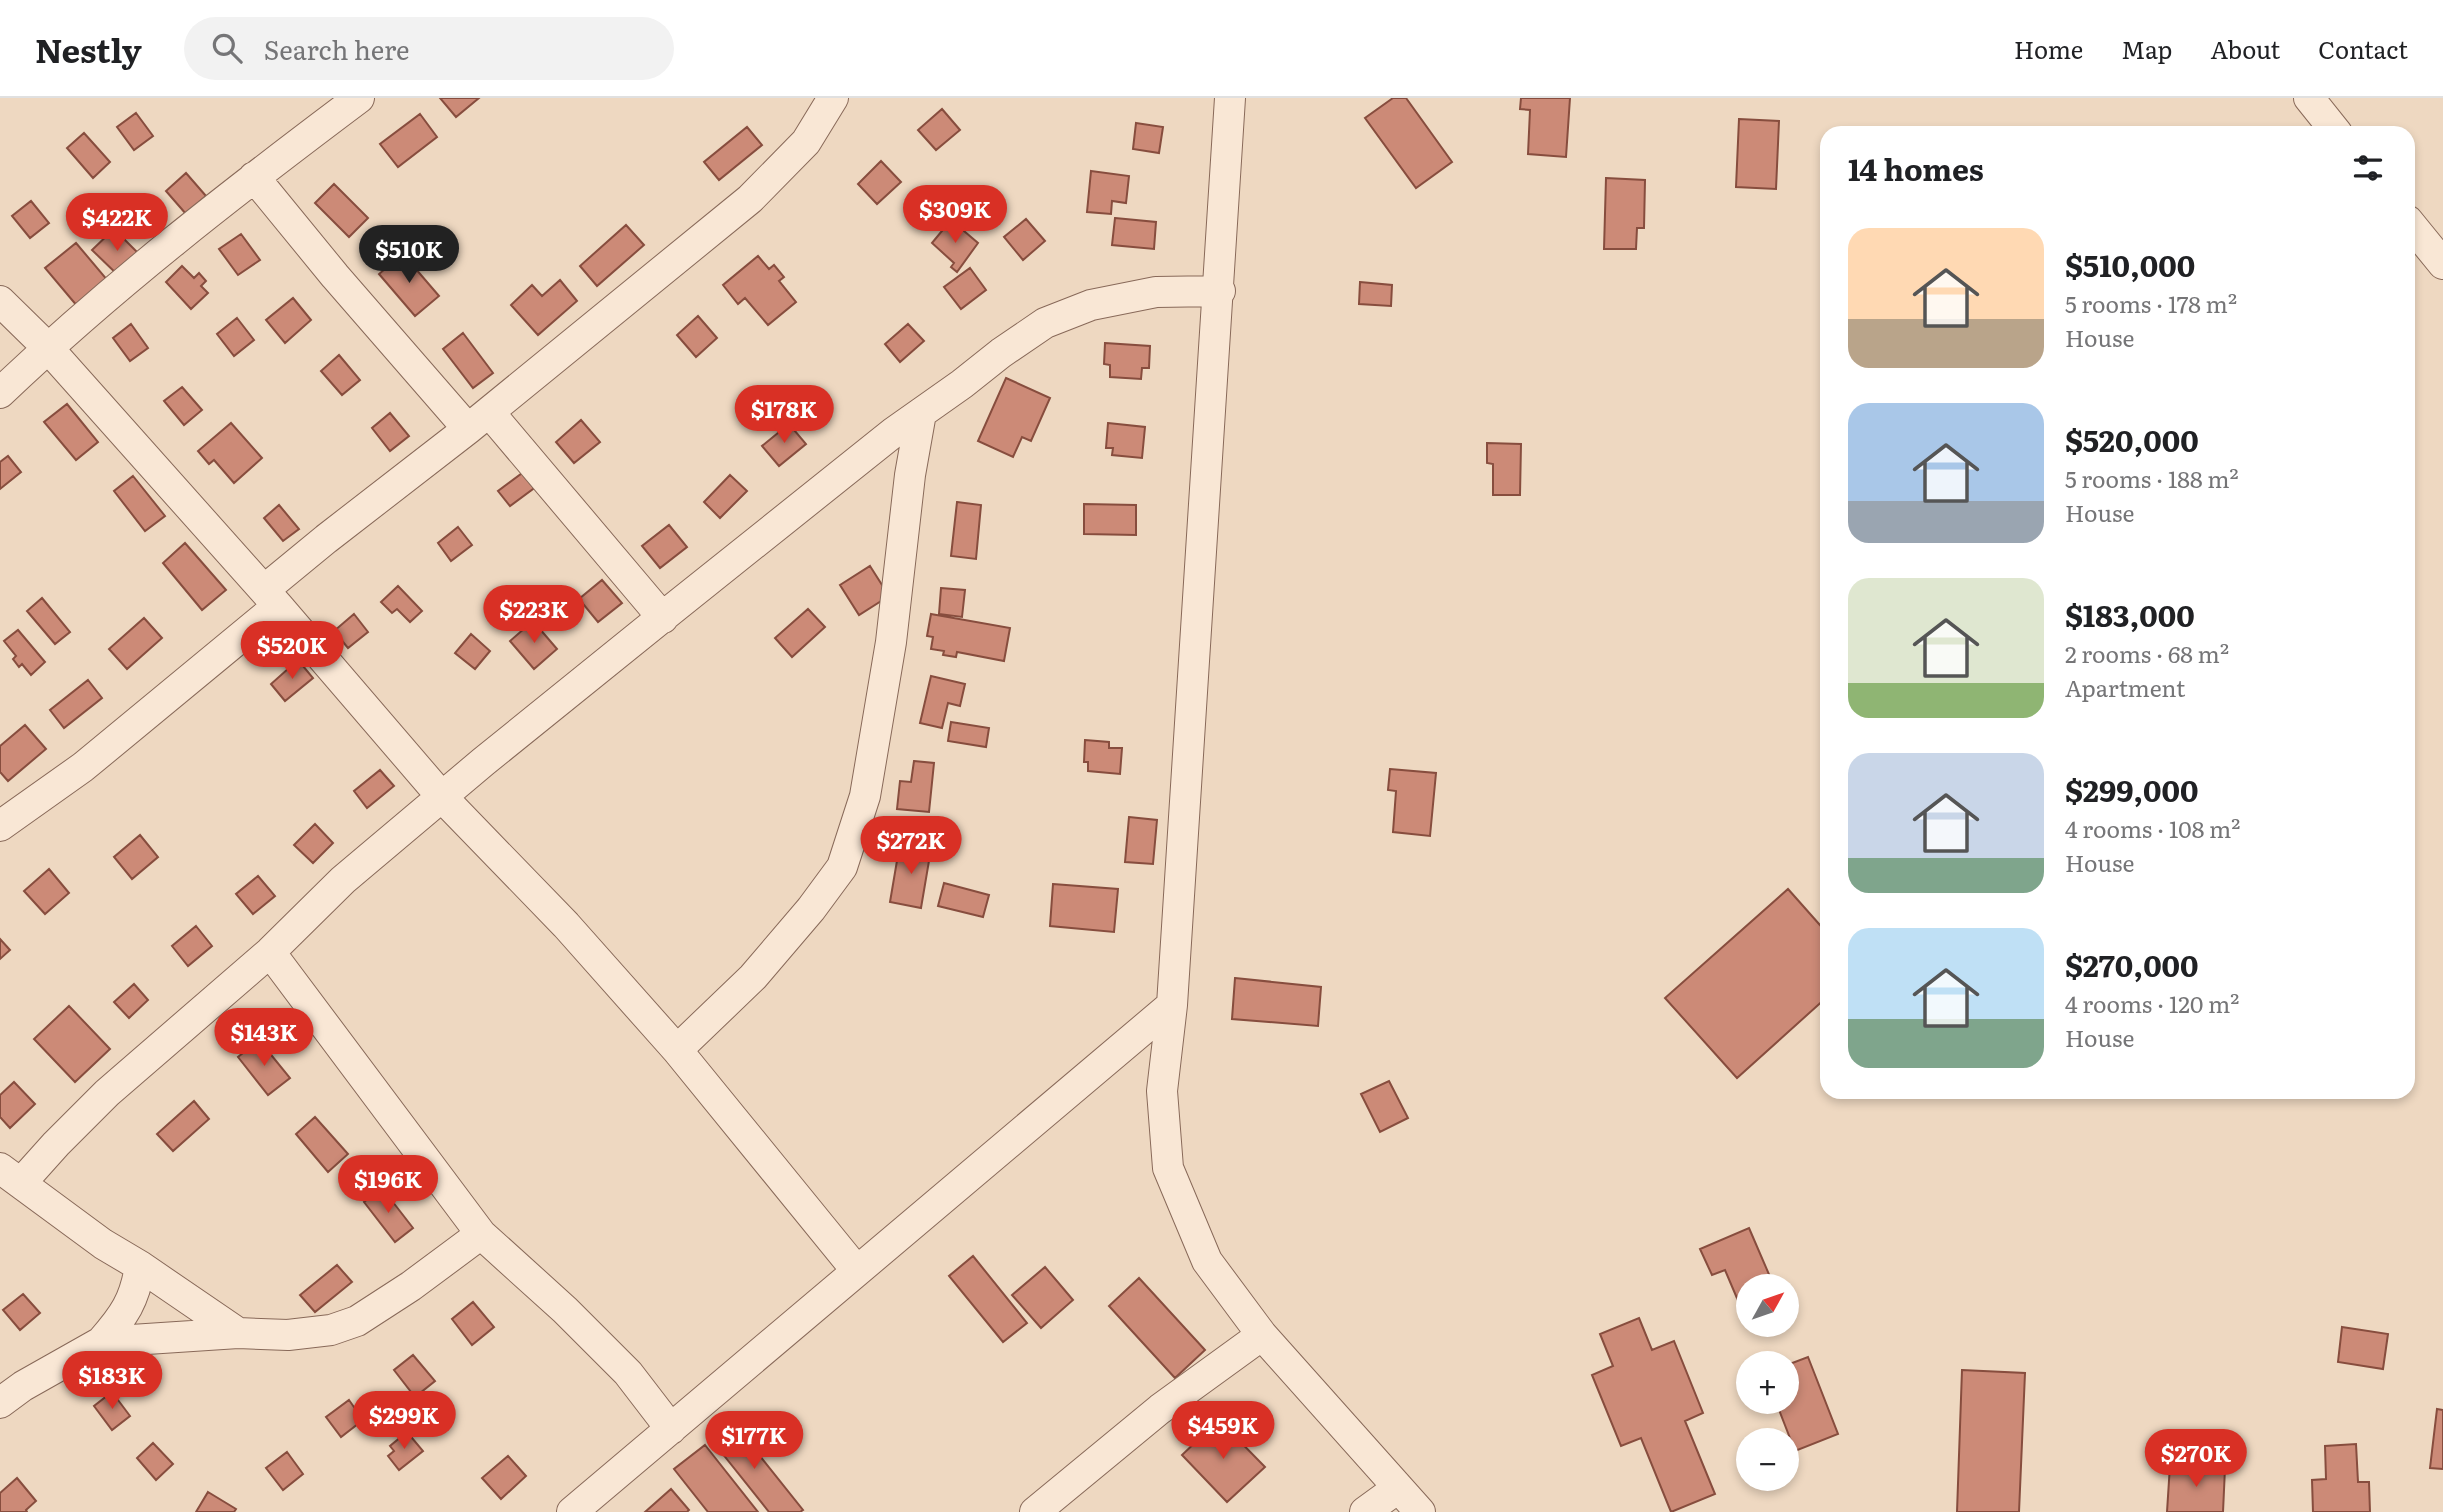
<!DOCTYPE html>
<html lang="en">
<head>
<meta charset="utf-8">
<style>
	body { margin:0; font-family:Literata,serif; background:#f2f2f2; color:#202124; height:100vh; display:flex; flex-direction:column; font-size:26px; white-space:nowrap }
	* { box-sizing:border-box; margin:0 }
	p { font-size:23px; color:#757577 }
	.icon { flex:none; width:38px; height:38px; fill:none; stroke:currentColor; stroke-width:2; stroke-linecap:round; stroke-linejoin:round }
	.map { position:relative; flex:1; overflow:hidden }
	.panel { position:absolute; left:1820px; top:28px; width:595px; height:973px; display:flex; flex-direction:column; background:#fff; border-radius:21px; box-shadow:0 4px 10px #0003 }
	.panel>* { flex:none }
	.needle { width:46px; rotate:50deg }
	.tools { position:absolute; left:1736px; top:1176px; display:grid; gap:14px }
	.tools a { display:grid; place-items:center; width:63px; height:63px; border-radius:50%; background:#fff; box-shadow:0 4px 10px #0003; font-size:35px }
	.price { position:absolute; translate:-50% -60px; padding:0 16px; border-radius:24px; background:#d93025; color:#fff; font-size:23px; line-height:46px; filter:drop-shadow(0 2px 4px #0008) }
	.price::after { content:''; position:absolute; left:50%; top:42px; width:21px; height:16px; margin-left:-10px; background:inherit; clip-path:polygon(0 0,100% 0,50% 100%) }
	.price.current { background:#222; color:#fff }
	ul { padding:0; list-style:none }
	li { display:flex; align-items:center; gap:21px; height:175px; padding:0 28px }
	li span { display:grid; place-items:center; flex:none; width:196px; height:140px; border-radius:21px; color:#555 }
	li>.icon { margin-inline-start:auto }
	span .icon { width:84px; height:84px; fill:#fffc; stroke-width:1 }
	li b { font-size:30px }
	h2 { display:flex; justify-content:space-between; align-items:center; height:84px; padding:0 28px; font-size:30px }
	header { display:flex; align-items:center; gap:42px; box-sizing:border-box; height:98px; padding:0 35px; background:#fff; border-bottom:2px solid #e0e0e0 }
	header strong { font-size:33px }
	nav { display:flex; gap:38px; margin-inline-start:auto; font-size:24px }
	.search { width:490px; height:63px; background:#f2f2f2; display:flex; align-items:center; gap:18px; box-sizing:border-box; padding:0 24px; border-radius:38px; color:#757577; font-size:26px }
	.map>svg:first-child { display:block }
</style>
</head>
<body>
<header>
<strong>Nestly</strong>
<div class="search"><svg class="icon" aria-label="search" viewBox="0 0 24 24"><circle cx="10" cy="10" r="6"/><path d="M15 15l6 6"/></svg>Search here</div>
<nav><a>Home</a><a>Map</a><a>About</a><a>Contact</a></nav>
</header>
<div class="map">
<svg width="2443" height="1414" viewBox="0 0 2443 1414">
	<rect width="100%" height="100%" fill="#eed8c1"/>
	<path fill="#cc8a77" stroke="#874d3e" stroke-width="2" d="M 440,0 L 479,0 L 456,19 Z
		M 1393,0 L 1406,0 L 1452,64 L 1416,90 L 1365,20 Z
		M 1521,0 L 1570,0 L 1566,59 L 1528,56 L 1530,12 L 1520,11 Z
		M 942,11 L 960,32 L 936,52 L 918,32 Z
		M 136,15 L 153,38 L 134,52 L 117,29 Z
		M 420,16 L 437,39 L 398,69 L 380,46 Z
		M 1739,21 L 1779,23 L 1776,91 L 1736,89 Z
		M 1136,25 L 1163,29 L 1159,55 L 1133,51 Z
		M 747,29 L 762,47 L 719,82 L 704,64 Z
		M 84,35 L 110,64 L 93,80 L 67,50 Z
		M 881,63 L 901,84 L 877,106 L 858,86 Z
		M 1091,73 L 1129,78 L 1126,105 L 1112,103 L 1111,116 L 1087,114 Z
		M 186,75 L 206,98 L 186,116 L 166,93 Z
		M 1606,80 L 1645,82 L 1644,130 L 1637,130 L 1636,151 L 1604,151 Z
		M 334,86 L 368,120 L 349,139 L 315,105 Z
		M 31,103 L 49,125 L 30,140 L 12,118 Z
		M 1115,120 L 1156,124 L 1154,151 L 1112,147 Z
		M 1026,121 L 1045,143 L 1023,162 L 1004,139 Z
		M 951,122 L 978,145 L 957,174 L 951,169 L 954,165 L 932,145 Z
		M 626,127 L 644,147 L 597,188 L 580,168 Z
		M 114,131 L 141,158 L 120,179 L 92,152 Z
		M 241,136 L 260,162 L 238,177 L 219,151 Z
		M 76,145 L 109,184 L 78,209 L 45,170 Z
		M 403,156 L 439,198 L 415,218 L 379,176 Z
		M 758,158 L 769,171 L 774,167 L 784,179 L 779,183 L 796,204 L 768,227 L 745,200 L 738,206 L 723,187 Z
		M 182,168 L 194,180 L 199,175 L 206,183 L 201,188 L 208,195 L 191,211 L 166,184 Z
		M 970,170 L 986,192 L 961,211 L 944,189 Z
		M 560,182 L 577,203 L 538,237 L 511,207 L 532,187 L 542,198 Z
		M 1360,184 L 1392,187 L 1391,208 L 1359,206 Z
		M 293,200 L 311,222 L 285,245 L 266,222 Z
		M 698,218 L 717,240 L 696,259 L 677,237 Z
		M 237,220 L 254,242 L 234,258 L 217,236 Z
		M 131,226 L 148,250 L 130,263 L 113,240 Z
		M 908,226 L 924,243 L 900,264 L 885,246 Z
		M 463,235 L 493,275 L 473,290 L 443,251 Z
		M 1105,245 L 1150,248 L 1149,270 L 1142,270 L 1141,281 L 1110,279 L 1110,267 L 1104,266 Z
		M 339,257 L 360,282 L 342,297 L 321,273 Z
		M 1006,280 L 1050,300 L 1031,343 L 1022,339 L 1013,359 L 978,343 Z
		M 182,289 L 202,312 L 184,327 L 164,303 Z
		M 67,306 L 98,344 L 76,362 L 44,324 Z
		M 390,315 L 409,338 L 390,353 L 372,330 Z
		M 581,322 L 600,344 L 574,365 L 556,344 Z
		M 231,325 L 262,360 L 234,385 L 214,362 L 209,366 L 198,353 Z
		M 1108,325 L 1145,329 L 1142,360 L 1112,357 L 1113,350 L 1106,350 Z
		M 789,326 L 806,346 L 779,368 L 762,348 Z
		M 1487,345 L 1521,346 L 1520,397 L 1493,397 L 1493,366 L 1487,365 Z
		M 8,358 L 21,374 L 0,391 L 0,364 Z
		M 525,373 L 537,388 L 510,408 L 498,393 Z
		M 730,377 L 747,393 L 720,420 L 704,404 Z
		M 133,378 L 165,418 L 145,433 L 114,393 Z
		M 957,404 L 981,407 L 976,461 L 951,458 Z
		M 1084,406 L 1136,407 L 1136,437 L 1084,436 Z
		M 279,407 L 299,431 L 283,443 L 264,420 Z
		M 669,427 L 687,449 L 660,470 L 642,448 Z
		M 458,429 L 472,447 L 451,463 L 438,445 Z
		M 185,445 L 226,492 L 202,512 L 163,465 Z
		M 870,468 L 889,498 L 859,517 L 840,487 Z
		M 602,482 L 622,505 L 598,524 L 579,501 Z
		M 398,488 L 422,513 L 410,524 L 397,511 L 392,515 L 381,504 Z
		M 941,490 L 965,492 L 962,519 L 939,516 Z
		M 42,500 L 70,534 L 55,546 L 27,513 Z
		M 808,511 L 825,529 L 792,559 L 775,540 Z
		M 354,516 L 368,534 L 348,550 L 334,533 Z
		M 931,516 L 1010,530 L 1004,563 L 957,554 L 956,559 L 943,557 L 944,553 L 931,551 L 933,539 L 927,538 Z
		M 144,520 L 162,540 L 127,571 L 109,551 Z
		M 533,523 L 557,551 L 534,571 L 510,543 Z
		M 18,532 L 45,564 L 31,577 L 22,566 L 19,569 L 13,561 L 16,558 L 4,543 Z
		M 471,536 L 490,553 L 475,571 L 455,555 Z
		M 298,562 L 313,580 L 285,603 L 271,586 Z
		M 931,578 L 965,586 L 960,608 L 948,605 L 942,630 L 920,625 Z
		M 88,582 L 102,600 L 64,630 L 50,612 Z
		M 951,624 L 989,630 L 986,649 L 948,643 Z
		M 25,627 L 46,651 L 8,683 L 0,674 L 0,648 Z
		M 1085,642 L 1109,644 L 1109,650 L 1122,650 L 1120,676 L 1088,673 L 1088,664 L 1084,664 Z
		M 914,663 L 934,665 L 929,714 L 897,711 L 900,683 L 911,684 Z
		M 1390,671 L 1436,675 L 1430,738 L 1393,734 L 1396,693 L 1388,692 Z
		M 380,672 L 394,688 L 367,710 L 354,693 Z
		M 1129,719 L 1157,722 L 1153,766 L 1125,764 Z
		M 315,726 L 333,745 L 313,765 L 294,747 Z
		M 140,737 L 158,759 L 132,781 L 114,759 Z
		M 900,745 L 931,751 L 921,810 L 890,804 Z
		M 49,771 L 69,795 L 45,816 L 24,793 Z
		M 258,778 L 275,798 L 253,816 L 236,796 Z
		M 944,785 L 989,797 L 983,819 L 938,808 Z
		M 1053,786 L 1118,791 L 1114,834 L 1050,828 Z
		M 1788,791 L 1827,835 L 1827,899 L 1737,980 L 1665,900 Z
		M 196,828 L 212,848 L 188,868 L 172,848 Z
		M 0,841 L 10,852 L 0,861 Z
		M 1235,880 L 1321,889 L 1318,928 L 1232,921 Z
		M 134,886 L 148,902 L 129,920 L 114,904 Z
		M 69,908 L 110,951 L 75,984 L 34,941 Z
		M 259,942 L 290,980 L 268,997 L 238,959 Z
		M 1389,983 L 1408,1020 L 1380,1034 L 1361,996 Z
		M 14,984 L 35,1006 L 10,1030 L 0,1019 L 0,997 Z
		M 194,1003 L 209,1021 L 173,1053 L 157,1036 Z
		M 315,1019 L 348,1056 L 328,1074 L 296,1036 Z
		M 382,1090 L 413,1130 L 395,1144 L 364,1104 Z
		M 1749,1130 L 1774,1188 L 1748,1188 L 1748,1226 L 1725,1172 L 1712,1177 L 1700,1151 Z
		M 973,1158 L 1027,1225 L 1003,1244 L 949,1178 Z
		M 337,1167 L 352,1184 L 315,1214 L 300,1197 Z
		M 1045,1169 L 1073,1202 L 1041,1230 L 1012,1197 Z
		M 1139,1180 L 1205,1252 L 1175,1280 L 1109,1208 Z
		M 23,1196 L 40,1215 L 20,1232 L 3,1212 Z
		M 473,1204 L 494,1229 L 472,1247 L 452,1221 Z
		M 1639,1220 L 1652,1252 L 1674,1243 L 1703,1315 L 1685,1323 L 1715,1396 L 1671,1414 L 1641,1340 L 1621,1348 L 1592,1277 L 1613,1268 L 1600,1236 Z
		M 2342,1229 L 2388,1236 L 2383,1271 L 2338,1264 Z
		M 413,1257 L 435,1283 L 415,1299 L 394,1272 Z
		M 1808,1259 L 1838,1336 L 1795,1353 L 1776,1304 L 1787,1304 L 1787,1267 Z
		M 1962,1272 L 2025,1275 L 2019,1414 L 1957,1414 Z
		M 112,1294 L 130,1318 L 112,1332 L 94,1308 Z
		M 349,1302 L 363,1322 L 341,1339 L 326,1319 Z
		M 2437,1311 L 2443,1312 L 2443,1371 L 2430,1370 Z
		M 1219,1322 L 1265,1369 L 1227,1404 L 1182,1357 Z
		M 732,1323 L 803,1412 L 800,1414 L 769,1414 L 710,1340 Z
		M 407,1334 L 423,1353 L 399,1372 L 388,1358 L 394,1353 L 390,1348 Z
		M 153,1345 L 173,1366 L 156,1382 L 137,1360 Z
		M 2356,1346 L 2358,1384 L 2369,1384 L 2370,1414 L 2313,1414 L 2312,1382 L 2326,1381 L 2325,1348 Z
		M 705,1347 L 758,1414 L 708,1414 L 674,1371 Z
		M 287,1354 L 303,1376 L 283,1392 L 266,1370 Z
		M 508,1358 L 526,1378 L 501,1401 L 482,1380 Z
		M 2170,1367 L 2225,1370 L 2223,1414 L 2167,1414 Z
		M 17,1380 L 36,1403 L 26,1412 L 27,1414 L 0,1414 L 0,1395 Z
		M 671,1391 L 689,1412 L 687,1414 L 645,1414 Z
		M 208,1394 L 236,1411 L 234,1414 L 196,1414 Z"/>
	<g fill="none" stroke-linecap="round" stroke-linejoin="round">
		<defs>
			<path id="minor" d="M 1230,0 L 1172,907 L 1162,993 L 1168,1070 L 1207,1163 L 1262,1237 L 1420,1414
				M 2309,0 L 2337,35
				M 254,79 L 335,178 L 468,331
				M 2408,123 L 2443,166
				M 0,203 L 48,250 L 278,508 L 442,699 L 566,827 L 677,952 L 857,1173
				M 0,295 C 112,188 235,93 359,0
				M 489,314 L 663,520
				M 264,492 L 326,441 L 468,331 L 750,101 L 806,44 L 833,0
				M 0,728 L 83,669 L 278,508
				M 270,854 L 481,1136 L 565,1212 L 628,1275 L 671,1331
				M 677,952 L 753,879 L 811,811 L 842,769 L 865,698 L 891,544 L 910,377 L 921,315
				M 0,1070 L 103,1146 L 140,1168 L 238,1235
				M 21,1085 L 56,1046 L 107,995 L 270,854 L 343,782 L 483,664 L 675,509 L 894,334 L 962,286 L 1001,255 L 1045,225 L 1091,207 L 1156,194 L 1220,193
				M 101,1244 C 124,1218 135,1202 140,1168
				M 0,1305 L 23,1288 L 101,1244 L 238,1235 L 288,1237 L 331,1232 L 357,1223 L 411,1188 L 481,1136
				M 572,1414 L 1172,907
				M 1035,1414 L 1160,1311 L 1262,1237
				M 1365,1414 L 1398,1390"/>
		</defs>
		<use href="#minor" stroke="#886959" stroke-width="32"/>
		<use href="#minor" stroke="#f9e7d5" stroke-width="30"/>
	</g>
</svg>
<div class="tools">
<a><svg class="needle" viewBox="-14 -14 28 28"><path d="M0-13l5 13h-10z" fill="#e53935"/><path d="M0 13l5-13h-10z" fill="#757577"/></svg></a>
<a>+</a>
<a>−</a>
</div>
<b class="price" style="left:955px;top:147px">$309K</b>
<b class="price" style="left:117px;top:155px">$422K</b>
<b class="price current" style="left:409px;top:187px">$510K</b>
<b class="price" style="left:784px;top:347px">$178K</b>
<b class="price" style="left:534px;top:547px">$223K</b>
<b class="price" style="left:292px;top:583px">$520K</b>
<b class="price" style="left:911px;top:778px">$272K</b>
<b class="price" style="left:264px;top:970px">$143K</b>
<b class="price" style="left:388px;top:1117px">$196K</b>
<b class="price" style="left:112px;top:1313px">$183K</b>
<b class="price" style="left:404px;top:1353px">$299K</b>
<b class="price" style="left:1223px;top:1363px">$459K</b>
<b class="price" style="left:754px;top:1373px">$177K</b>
<b class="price" style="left:2196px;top:1391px">$270K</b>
<section class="panel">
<h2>14 homes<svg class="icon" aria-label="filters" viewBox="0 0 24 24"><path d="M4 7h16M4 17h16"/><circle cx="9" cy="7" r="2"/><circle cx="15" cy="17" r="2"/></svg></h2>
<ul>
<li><span style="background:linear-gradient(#ffd9b3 65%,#b9a48a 0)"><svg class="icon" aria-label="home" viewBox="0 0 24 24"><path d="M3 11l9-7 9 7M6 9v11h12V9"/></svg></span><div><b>$510,000</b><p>5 rooms · 178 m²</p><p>House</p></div></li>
<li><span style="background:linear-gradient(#a9c7e8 70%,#9aa5b1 0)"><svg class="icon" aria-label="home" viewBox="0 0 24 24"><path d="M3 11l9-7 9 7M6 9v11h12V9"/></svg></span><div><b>$520,000</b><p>5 rooms · 188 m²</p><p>House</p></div></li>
<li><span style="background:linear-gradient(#dfe7d0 75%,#8fb573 0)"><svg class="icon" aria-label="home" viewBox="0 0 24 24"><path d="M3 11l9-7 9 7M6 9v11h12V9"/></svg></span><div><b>$183,000</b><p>2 rooms · 68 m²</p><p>Apartment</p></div></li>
<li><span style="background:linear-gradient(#c9d6e8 75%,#7fa58c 0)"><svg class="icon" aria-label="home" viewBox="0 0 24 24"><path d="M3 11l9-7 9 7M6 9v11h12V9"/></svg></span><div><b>$299,000</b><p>4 rooms · 108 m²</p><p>House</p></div></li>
<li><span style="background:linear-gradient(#bfe0f5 65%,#7fa58c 0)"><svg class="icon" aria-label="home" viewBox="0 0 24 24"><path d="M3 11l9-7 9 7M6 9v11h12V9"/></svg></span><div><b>$270,000</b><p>4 rooms · 120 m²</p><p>House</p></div></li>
</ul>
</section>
</div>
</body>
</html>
